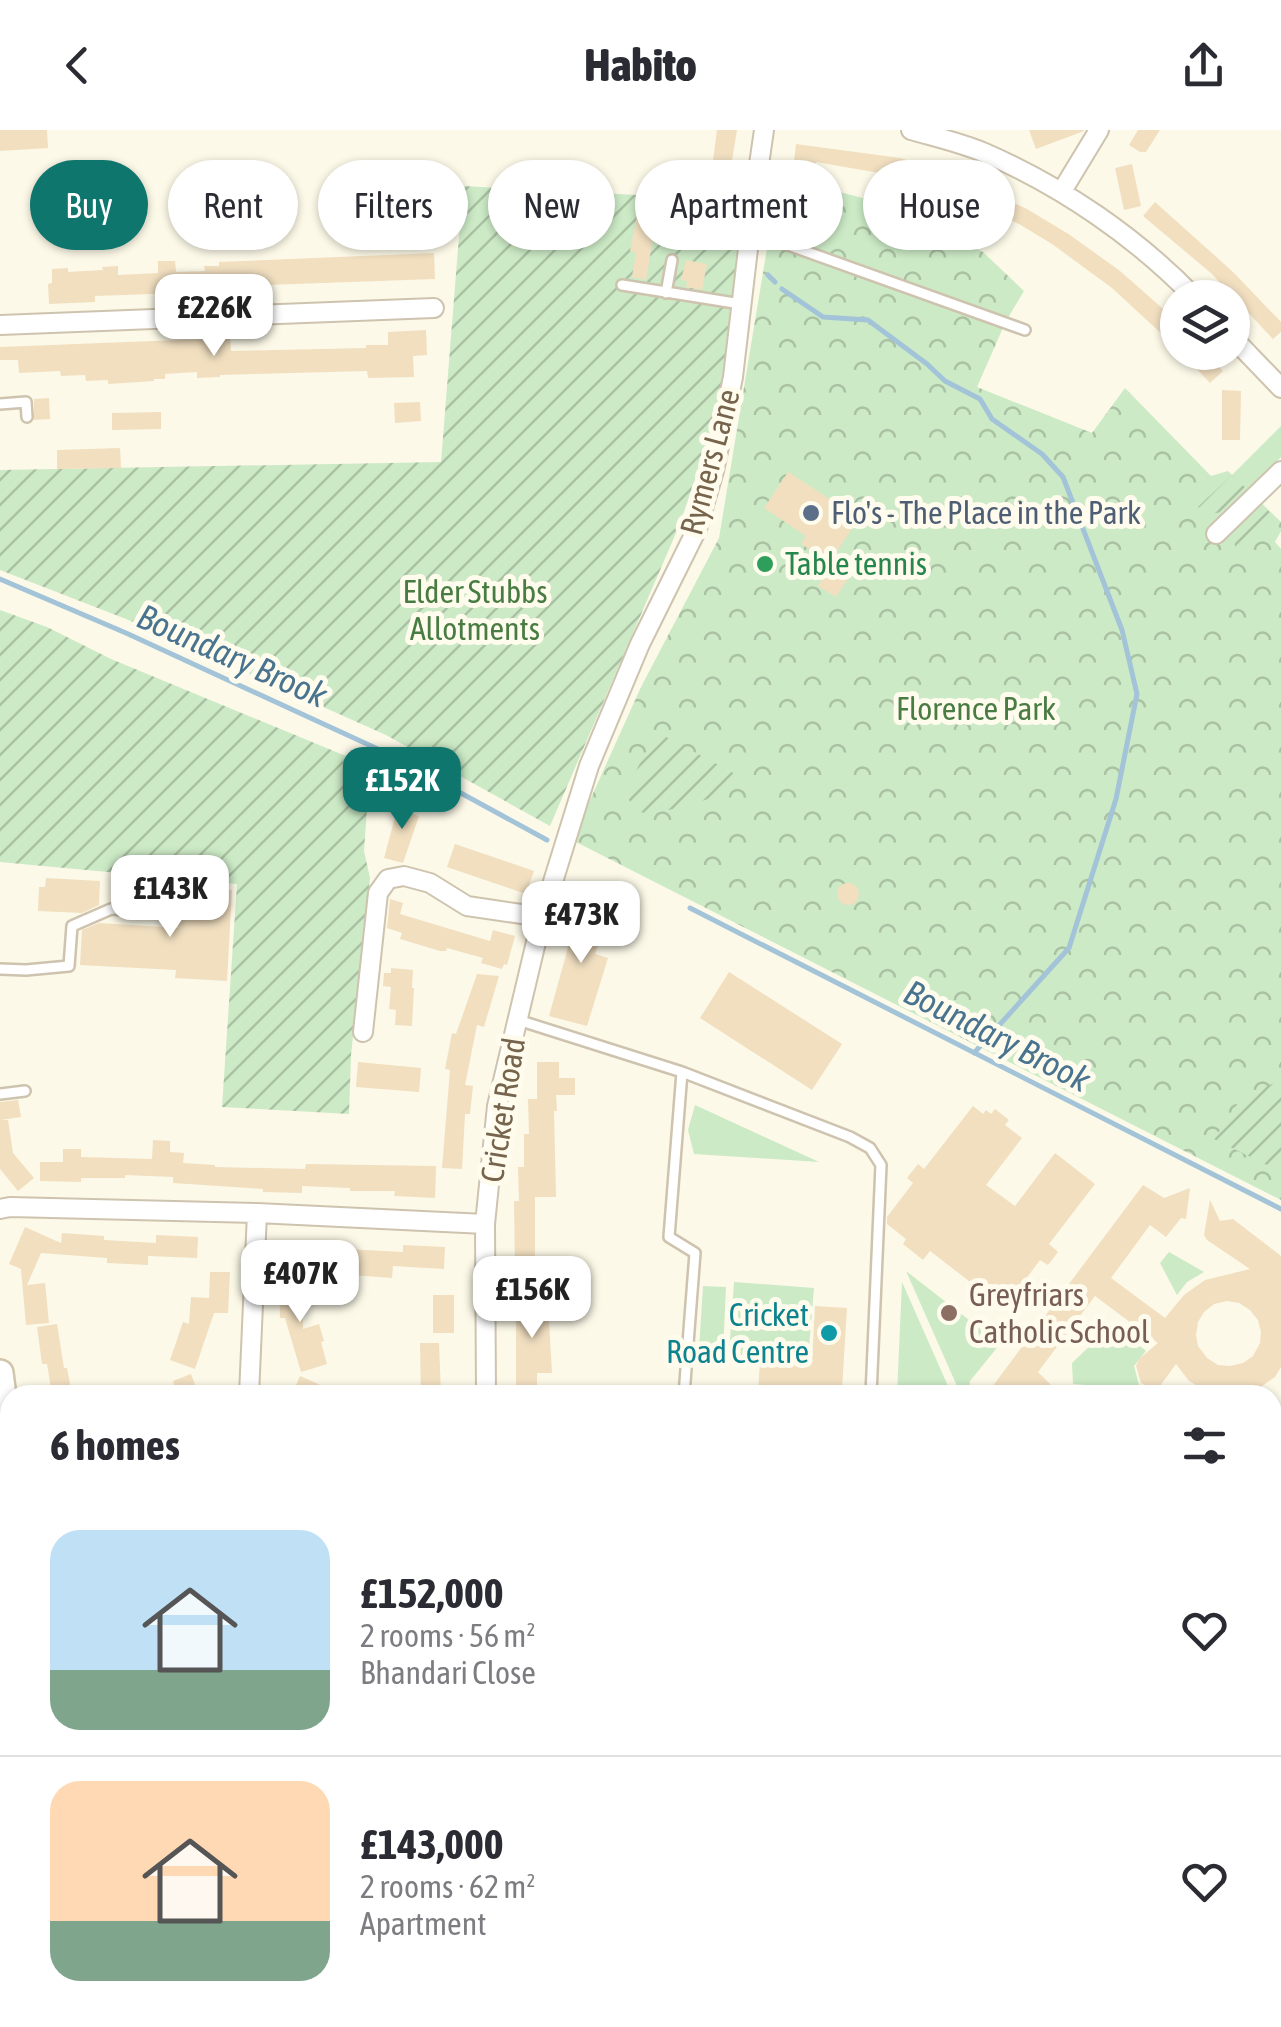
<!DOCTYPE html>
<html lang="en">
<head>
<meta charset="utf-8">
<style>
	body { margin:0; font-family:"Asap Condensed",sans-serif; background:#f7f7f7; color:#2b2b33; height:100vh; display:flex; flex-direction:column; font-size:38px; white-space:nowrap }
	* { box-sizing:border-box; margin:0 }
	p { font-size:32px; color:#7c7c81 }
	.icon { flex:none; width:55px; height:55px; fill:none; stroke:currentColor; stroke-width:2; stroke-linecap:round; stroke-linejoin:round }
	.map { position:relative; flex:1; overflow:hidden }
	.sheet { position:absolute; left:0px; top:1255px; width:1282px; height:642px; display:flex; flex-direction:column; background:#fff; border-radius:30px 30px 0 0; box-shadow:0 2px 8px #0004 }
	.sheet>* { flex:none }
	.top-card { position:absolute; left:30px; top:30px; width:1222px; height:90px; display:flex; gap:20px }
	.buttons { position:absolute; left:1160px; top:150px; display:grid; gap:20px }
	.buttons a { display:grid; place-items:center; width:90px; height:90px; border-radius:50%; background:#fff; box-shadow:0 2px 8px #0004; font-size:50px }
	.price { position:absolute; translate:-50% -85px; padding:0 22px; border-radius:20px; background:#fff; color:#222; font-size:32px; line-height:65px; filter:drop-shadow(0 2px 5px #0008) }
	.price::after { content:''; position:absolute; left:50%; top:60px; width:30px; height:22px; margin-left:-15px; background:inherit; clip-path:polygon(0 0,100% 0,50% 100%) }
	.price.current { background:#0f766e; color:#fff }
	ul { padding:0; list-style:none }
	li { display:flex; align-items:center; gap:30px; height:250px; padding:0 50px }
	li+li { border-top:2px solid #e1e1e2 }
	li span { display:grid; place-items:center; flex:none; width:280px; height:200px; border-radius:30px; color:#555 }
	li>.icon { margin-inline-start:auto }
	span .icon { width:120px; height:120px; fill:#fffc; stroke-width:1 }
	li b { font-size:42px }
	h2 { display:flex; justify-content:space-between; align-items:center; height:120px; padding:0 50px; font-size:42px }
	.pill { padding:0 35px; border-radius:45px; background:#fff; box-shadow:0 2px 8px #0004; font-size:35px; line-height:90px }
	.pill.current { background:#0f766e; color:#fff }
	header { display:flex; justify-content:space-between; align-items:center; height:130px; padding:0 50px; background:#fff; font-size:45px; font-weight:800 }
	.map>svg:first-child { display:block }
</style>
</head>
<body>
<header><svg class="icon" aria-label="back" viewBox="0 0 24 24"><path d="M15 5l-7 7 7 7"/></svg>Habito<svg class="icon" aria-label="share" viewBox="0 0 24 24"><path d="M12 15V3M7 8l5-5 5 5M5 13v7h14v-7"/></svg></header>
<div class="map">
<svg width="1281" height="1897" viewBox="0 0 1281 1897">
	<defs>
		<pattern id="park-crowns" width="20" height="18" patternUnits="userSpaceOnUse" patternTransform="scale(2.5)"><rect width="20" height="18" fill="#cceac6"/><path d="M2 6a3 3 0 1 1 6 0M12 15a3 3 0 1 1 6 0" fill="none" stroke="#aac1a3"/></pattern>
		<pattern id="garden-furrows" width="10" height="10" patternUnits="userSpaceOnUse" patternTransform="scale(2.5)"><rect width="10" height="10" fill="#cceac6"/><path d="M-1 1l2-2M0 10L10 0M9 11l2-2" fill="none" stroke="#aac1a3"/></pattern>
	</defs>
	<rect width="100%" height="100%" fill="#fcf9e8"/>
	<path fill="#cceac6" d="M 1281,296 L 1281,327 L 1248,360 L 1232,345 Z
		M 695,975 L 819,1032 L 694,1024 L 688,1000 Z
		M 1169,1122 L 1204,1142 L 1187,1152 L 1177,1165 L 1160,1133 Z
		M 906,1141 L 1000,1214 L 970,1251 L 968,1265 L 961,1265 Z
		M 734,1152 L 814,1158 L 808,1229 L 729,1225 Z
		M 902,1152 L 952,1265 L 897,1265 Z
		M 703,1156 L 726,1157 L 723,1222 L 699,1220 Z
		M 1113,1194 L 1146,1221 L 1134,1236 L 1140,1259 L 1073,1254 L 1072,1233 Z"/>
	<path fill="url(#park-crowns)" d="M 779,46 L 874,71 L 927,93 L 983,122 L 1024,161 L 1006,191 L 977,257 L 1092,303 L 1125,258 L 1211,346 L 1228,341 L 1281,392 L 1281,401 L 1275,412 L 1281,419 L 1281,1070 L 572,710 L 641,557 L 719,408 Z
		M 1272,1327 L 1281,1329 L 1281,1543 L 1272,1542 Z
		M 1273,1571 L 1281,1571 L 1281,1897 L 1104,1897 L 1065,1892 L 1065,1888 L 1272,1888 Z"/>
	<path fill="url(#garden-furrows)" d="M 463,56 L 695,68 L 741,77 L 736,175 L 717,286 L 679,396 L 550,696 L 386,605 L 126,489 L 0,440 L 0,340 L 441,332 Z
		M 1232,345 L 1248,360 L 1226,381 L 1211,384 L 1198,377 Z
		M 1259,372 L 1277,389 L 1242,423 L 1235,417 C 1233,392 1243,388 1259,372 Z
		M 0,480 L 47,497 L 111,529 L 370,636 L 364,721 L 370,748 L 351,925 L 349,984 L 222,977 L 237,754 L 0,732 Z
		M 657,602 L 737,645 C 732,650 726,658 721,663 C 708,671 650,688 636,681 C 634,679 629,671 628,667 C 627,651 650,617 657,602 Z
		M 1281,951 L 1281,1042 L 1214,1009 L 1244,964 Z
		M 603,1888 L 1065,1888 L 1066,1892 L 1104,1897 L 602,1897 Z"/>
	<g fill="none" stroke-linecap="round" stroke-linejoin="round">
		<path stroke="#a2c3d8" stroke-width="5" d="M 768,145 L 775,152
			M 782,159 L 823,187 L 868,190 L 927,234 L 945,251 L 980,269 L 992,289 L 1042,324 L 1063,347 L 1122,500 L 1137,564 L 1116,669 L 1069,818 L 974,923
			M 0,449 L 126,503 L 393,626 L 547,710
			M 690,778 L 1281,1079"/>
	</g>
	<path fill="#f1dfc0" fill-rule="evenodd" d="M 0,0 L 47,0 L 48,18 L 0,21 Z
		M 717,0 L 737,0 L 725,73 L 704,68 L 706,53 L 710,53 Z
		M 1029,0 L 1084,0 L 1084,1 L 1036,19 Z
		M 1138,0 L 1160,0 L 1146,22 L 1140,22 L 1129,15 Z
		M 796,14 L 900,28 L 963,47 L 963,50 L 1027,79 L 1070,105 L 1120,141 L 1178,192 L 1178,219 L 1112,158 L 1052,114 L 1019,94 L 962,69 L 963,66 L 902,47 L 816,32 L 815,43 L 793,41 Z
		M 1132,34 L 1141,76 L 1124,80 L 1115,38 Z
		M 1155,72 L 1233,142 L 1281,192 L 1281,202 L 1273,209 L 1212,144 L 1143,86 Z
		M 637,85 L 704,97 L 700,117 L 653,108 L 646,150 L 632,147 L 636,122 L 630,121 Z
		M 434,123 L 435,149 L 267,155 L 236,157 L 236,161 L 95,166 L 95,172 L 49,174 L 48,154 L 52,153 L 52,139 L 68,138 L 68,142 L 103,140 L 102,137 L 118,136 L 118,145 L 158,143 L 158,131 L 175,131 L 176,142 L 205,141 L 204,136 L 219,136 L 219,132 Z
		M 686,130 L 707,134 L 702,160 L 686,157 L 687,151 L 681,150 Z
		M 426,200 L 427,225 L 413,226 L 414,247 L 368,248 L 367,241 L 220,245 L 220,247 L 197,248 L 197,242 L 165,244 L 165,249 L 154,249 L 154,251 L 108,254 L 108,250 L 86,251 L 85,245 L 61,246 L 60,241 L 19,243 L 18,230 L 0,230 L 0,217 L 230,208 L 231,221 L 366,218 L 366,215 L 388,215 L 388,202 Z
		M 1181,222 L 1205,222 L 1223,241 L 1210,253 Z
		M 1222,260 L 1241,261 L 1240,310 L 1222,310 Z
		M 49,268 L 50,289 L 34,290 L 34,269 Z
		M 420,272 L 421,291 L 395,293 L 394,273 Z
		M 161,282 L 161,299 L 112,300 L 112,283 Z
		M 120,318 L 121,338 L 57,339 L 57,320 Z
		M 788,342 L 859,388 L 830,432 L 801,414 L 806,406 L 764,378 Z
		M 833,432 L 851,444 L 836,467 L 818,456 Z
		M 400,669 L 415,673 L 412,684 L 419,686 L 403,733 L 384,728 Z
		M 455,714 L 534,741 L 526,764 L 447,737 Z
		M 46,748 L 100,751 L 99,775 L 82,783 L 38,781 L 39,757 L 45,757 Z
		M837 764a11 11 0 1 1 22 0a11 11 0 1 1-22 0Z
		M 181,757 L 232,760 L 227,851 L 175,848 L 176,840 L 80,835 L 82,800 L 99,793 L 178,798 Z
		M 584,760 L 604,766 L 593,808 L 600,811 L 595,824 L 608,828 L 587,896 L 549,886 Z
		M 390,769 L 403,773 L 400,784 L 490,811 L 493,800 L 515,806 L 507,835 L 504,834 L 502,839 L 481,833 L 483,828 L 447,818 L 446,821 L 440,821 L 400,809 L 402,803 L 387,798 Z
		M 391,838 L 413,840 L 412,858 L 414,858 L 412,896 L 395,895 L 396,880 L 389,879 L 391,857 L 383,856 L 384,843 L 391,843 Z
		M 729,842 L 842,914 L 812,960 L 700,888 Z
		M 477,844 L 499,846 L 484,897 L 477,895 L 465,955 L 473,956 L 470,984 L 465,984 L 462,1039 L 442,1038 L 450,940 L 445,939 L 452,903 L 456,904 Z
		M 358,932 L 421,938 L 419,962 L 356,957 Z
		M 537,932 L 559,932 L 559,948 L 575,948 L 575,965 L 556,965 L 557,981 L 554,981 L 556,1067 L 535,1067 L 535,1144 L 515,1143 L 514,1071 L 519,1071 L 518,1037 L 524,1037 L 524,1004 L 529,1004 L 528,969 L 537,969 Z
		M 18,970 L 21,987 L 1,990 L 8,990 L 13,1023 L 34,1048 L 18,1061 L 0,1039 L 0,972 Z
		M 973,976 L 983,984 L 986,980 L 991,984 L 995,979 L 1009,990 L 1005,995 L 1022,1008 L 986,1055 L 1015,1076 L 1055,1023 L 1095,1054 L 1049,1114 L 1058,1122 L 1048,1135 L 1040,1130 L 1004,1178 L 930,1121 L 923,1130 L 903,1114 L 906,1109 L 887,1094 L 887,1087 L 913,1053 L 907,1048 L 918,1034 L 924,1039 Z
		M 153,1010 L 170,1011 L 170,1022 L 184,1023 L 183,1033 L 215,1035 L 215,1037 L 305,1039 L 306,1034 L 436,1036 L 435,1068 L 394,1066 L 395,1061 L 350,1061 L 350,1058 L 302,1056 L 302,1063 L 263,1062 L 263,1059 L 173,1053 L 173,1047 L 125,1045 L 125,1048 L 81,1048 L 81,1052 L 40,1051 L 40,1032 L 63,1032 L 63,1019 L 81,1019 L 81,1027 L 152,1029 Z
		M 1143,1055 L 1164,1068 L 1190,1058 L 1186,1089 L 1181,1088 L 1166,1107 L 1150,1095 L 1111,1148 L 1165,1188 L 1184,1165 L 1205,1150 L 1250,1139 L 1207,1110 L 1204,1105 L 1210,1070 L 1220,1091 L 1233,1089 L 1281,1126 L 1281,1237 L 1275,1247 L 1255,1261 L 1240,1265 L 1212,1264 L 1189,1251 L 1176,1234 L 1160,1256 L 1149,1257 L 1141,1253 L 1136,1236 L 1139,1229 L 1158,1213 L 1095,1166 L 1038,1242 L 1050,1254 L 1054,1265 L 986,1265 ZM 1227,1171 L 1239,1173 L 1250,1180 L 1258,1190 L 1261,1202 L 1260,1213 L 1253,1226 L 1243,1233 L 1230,1236 L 1218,1235 L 1207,1228 L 1198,1216 L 1196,1205 L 1198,1192 L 1204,1182 L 1214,1174 Z
		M 25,1097 L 61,1113 L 62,1103 L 104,1106 L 104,1110 L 156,1113 L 156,1105 L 198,1107 L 197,1128 L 148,1126 L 148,1135 L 107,1133 L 107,1128 L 41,1123 L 27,1155 L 45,1153 L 49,1193 L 26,1195 L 21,1139 L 9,1134 Z
		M 306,1111 L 346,1115 L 345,1119 L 403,1122 L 403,1115 L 445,1117 L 444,1139 L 393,1136 L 392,1148 L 352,1145 L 353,1138 L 304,1132 Z
		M 210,1142 L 230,1142 L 228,1183 L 214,1183 L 195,1239 L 170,1230 L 183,1192 L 189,1194 L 191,1167 L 209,1168 Z
		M 279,1148 L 303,1148 L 303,1199 L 319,1194 L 324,1211 L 321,1212 L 327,1234 L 301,1242 L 285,1188 L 280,1188 Z
		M 539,1161 L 552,1161 L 552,1174 L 548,1174 L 552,1243 L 537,1243 L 537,1265 L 516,1265 L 516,1165 L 539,1165 Z
		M 433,1165 L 454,1165 L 454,1203 L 433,1203 Z
		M 815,1176 L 847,1178 L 842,1259 L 839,1259 L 839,1265 L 758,1265 L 760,1229 L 812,1232 Z
		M 57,1194 L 64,1238 L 67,1238 L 72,1265 L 52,1265 L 47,1234 L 42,1234 L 37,1197 Z
		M 420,1213 L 439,1213 L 441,1265 L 421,1265 Z
		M 191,1244 L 199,1265 L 178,1265 L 173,1251 Z
		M 300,1246 L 343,1265 L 292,1265 Z"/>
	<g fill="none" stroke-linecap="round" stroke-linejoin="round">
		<defs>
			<path id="lane" d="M 749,104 L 788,115 L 1025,200
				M 622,155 L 741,174
				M 666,163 L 672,130
				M 0,274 L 26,272 L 27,287
				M 0,839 L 26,840 L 69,836 L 72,796 L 111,779 L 171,783
				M 518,890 L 682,942 L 669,1107 L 695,1123 L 684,1265
				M 682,942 L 850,1007 L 870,1018 L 881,1035 L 871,1265
				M 0,964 L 25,961
				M 0,1685 L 10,1685"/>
			<path id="street" d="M 911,0 C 935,7 962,13 985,23 C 1063,57 1136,107 1195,168
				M 1062,61 L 1099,0
				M 0,195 L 434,178
				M 1232,207 L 1281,258
				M 1216,404 L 1281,341
				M 363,902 L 378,763 L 388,749 L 404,746 L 430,753 L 467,776 L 542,787
				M 0,1079 L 10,1077 L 257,1083 L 485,1094
				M 249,1265 L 257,1083
				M 486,1265 L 485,1094 L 497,976 L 542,787 L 589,636 L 640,514 L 697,399 L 714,341 L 733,247 L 753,76 L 764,0
				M 0,1414 L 10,1414
				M 0,1579 L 10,1579
				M 220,1897 L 220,1888
				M 466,1897 L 467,1888"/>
			<path id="secondary" d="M 0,1243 L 10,1320
				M 8,1897 L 10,1857"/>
		</defs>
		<use href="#lane" stroke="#cec3ae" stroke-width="14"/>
		<use href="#street" stroke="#cec3ae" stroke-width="22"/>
		<use href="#secondary" stroke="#d1c5ab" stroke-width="30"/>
		<use href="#lane" stroke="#fff" stroke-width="9"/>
		<use href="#street" stroke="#fff" stroke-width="18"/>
		<use href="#secondary" stroke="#fff" stroke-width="25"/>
	</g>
	<circle fill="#5c6f8a" stroke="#fffcee" stroke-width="4" cx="811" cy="383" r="10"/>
	<circle fill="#2e9e5b" stroke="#fffcee" stroke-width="4" cx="765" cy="434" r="10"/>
	<circle fill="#8d6e63" stroke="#fffcee" stroke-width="4" cx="949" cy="1183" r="10"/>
	<circle fill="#0f9aa8" stroke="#fffcee" stroke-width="4" cx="829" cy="1203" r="10"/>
	<g text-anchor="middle" stroke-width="10" stroke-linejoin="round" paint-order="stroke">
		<g font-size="32" fill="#76644c" stroke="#fffcee">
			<text transform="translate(710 332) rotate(-75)" y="11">Rymers Lane</text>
			<text transform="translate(503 980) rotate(-81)" y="11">Cricket Road</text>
		</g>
		<g font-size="32" fill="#4e5e75" stroke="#fffcee" text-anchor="start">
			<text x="831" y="394">Flo's - The Place in the Park</text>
		</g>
		<g font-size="32" fill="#27864d" stroke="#fffcee" text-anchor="start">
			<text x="785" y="445">Table tennis</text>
		</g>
		<g font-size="32" fill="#487c43" stroke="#fffcee">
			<text x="475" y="473">Elder Stubbs<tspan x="475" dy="37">Allotments</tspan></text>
			<text x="976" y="590">Florence Park</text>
		</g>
		<g font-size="32" fill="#785e54" stroke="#fffcee" text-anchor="start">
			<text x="969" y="1176">Greyfriars<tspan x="969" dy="37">Catholic School</tspan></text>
		</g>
		<g font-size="32" fill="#0d838f" stroke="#fffcee" text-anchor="end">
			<text x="809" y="1196">Cricket<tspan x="809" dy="37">Road Centre</tspan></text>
		</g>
		<g font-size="35" font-style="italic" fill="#497490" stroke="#fffcee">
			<text transform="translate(232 526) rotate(24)" y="12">Boundary Brook</text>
			<text transform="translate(997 906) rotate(27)" y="12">Boundary Brook</text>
		</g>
	</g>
</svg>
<div class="buttons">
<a><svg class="icon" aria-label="layers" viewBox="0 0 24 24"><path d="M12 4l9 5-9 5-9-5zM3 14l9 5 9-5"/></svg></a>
</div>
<b class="price" style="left:214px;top:229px">£226K</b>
<b class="price current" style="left:402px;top:702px">£152K</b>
<b class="price" style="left:170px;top:810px">£143K</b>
<b class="price" style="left:581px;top:836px">£473K</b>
<b class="price" style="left:300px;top:1195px">£407K</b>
<b class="price" style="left:532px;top:1211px">£156K</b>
<div class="top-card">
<a class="pill current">Buy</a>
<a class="pill">Rent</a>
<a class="pill">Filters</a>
<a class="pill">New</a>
<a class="pill">Apartment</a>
<a class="pill">House</a>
</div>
<section class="sheet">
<h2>6 homes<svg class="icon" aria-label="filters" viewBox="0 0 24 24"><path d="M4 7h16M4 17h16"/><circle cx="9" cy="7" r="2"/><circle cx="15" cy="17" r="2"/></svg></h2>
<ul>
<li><span style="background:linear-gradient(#bfe0f5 70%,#7fa58c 0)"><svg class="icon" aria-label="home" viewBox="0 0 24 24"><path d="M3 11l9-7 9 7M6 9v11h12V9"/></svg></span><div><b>£152,000</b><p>2 rooms · 56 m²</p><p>Bhandari Close</p></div><svg class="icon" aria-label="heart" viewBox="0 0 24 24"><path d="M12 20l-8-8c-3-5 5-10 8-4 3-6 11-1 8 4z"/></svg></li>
<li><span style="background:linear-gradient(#ffd9b3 70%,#7fa58c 0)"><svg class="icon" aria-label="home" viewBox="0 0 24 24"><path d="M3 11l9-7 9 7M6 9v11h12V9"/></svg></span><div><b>£143,000</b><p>2 rooms · 62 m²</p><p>Apartment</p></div><svg class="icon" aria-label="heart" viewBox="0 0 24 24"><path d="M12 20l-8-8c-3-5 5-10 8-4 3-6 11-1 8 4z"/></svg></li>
</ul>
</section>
</div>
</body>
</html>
